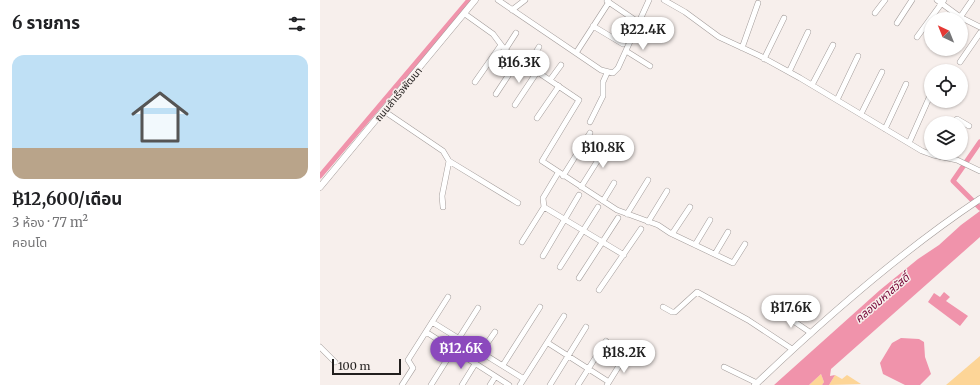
<!DOCTYPE html>
<html lang="th">
<head>
<meta charset="utf-8">
<style>
	body { margin:0; font-family:Merriweather,"Noto Sans Thai",serif; background:#f6f6f6; color:#202124; height:100vh; display:flex; flex-direction:column; font-size:15px; white-space:nowrap }
	* { box-sizing:border-box; margin:0 }
	p { font-size:13px; color:#757577 }
	.icon { flex:none; width:22px; height:22px; fill:none; stroke:currentColor; stroke-width:2; stroke-linecap:round; stroke-linejoin:round }
	.map { position:relative; flex:1; overflow:hidden }
	.sheet { display:flex; flex-direction:column; background:#fff; width:320px }
	.sheet>* { flex:none }
	.needle { width:26px; rotate:317deg }
	.buttons { position:absolute; left:604px; top:12px; display:grid; gap:8px }
	.buttons a { display:grid; place-items:center; width:44px; height:44px; border-radius:50%; background:#fff; box-shadow:0 1px 3px #0004; font-size:20px }
	.scale { position:absolute; left:12px; bottom:10px; width:69px; box-sizing:border-box; padding-left:4px; border:2px solid #211e1d; border-top:0; font-size:11px; line-height:14px; white-space:nowrap; color:#211e1d; -webkit-text-stroke:3px #f7efec; paint-order:stroke }
	.price { position:absolute; translate:-50% -34px; padding:0 9px; border-radius:14px; background:#fff; color:#222; font-size:13px; line-height:26px; filter:drop-shadow(0 1px 2px #0008) }
	.price::after { content:''; position:absolute; left:50%; top:24px; width:12px; height:9px; margin-left:-6px; background:inherit; clip-path:polygon(0 0,100% 0,50% 100%) }
	.price.selected { background:#8b49bd; color:#fff }
	ul { padding:0; list-style:none }
	li { display:grid; align-content:center; gap:8px; height:212px; padding:0 12px }
	li span { display:grid; place-items:center; height:124px; border-radius:12px; color:#555 }
	li>.icon { margin-inline-start:auto }
	span .icon { width:72px; height:72px; fill:#fffc; stroke-width:1 }
	li b { font-size:17px }
	h2 { display:flex; justify-content:space-between; align-items:center; height:48px; padding:0 12px; font-size:17px }
	main { display:flex; flex:1; min-height:0 }
	.map>svg:first-child { display:block }
</style>
</head>
<body>
<main>
<section class="sheet">
<h2>6 รายการ<svg class="icon" aria-label="filters" viewBox="0 0 24 24"><path d="M4 7h16M4 17h16"/><circle cx="9" cy="7" r="2"/><circle cx="15" cy="17" r="2"/></svg></h2>
<ul>
<li><span style="background:linear-gradient(#bfe0f5 75%,#b9a48a 0)"><svg class="icon" aria-label="home" viewBox="0 0 24 24"><path d="M3 11l9-7 9 7M6 9v11h12V9"/></svg></span><div><b>฿12,600/เดือน</b><p>3 ห้อง · 77 m²</p><p>คอนโด</p></div></li>
</ul>
</section>
<div class="map">
<svg width="660" height="385" viewBox="0 0 660 385">
	<rect width="100%" height="100%" fill="#f7efec"/>
	<path fill="#fdd597" d="M 660,356 L 660,385 L 626,385 Z
		M 501,374 L 504,382 L 502,385 L 489,385 Z
		M 515,375 L 522,379 L 527,375 L 541,384 L 509,385 Z"/>
	<path fill="#f093ab" d="M 660,211 L 660,237 L 511,369 L 510,376 L 515,375 L 509,385 L 502,385 L 504,382 L 501,374 L 489,385 L 454,385 L 560,290 L 598,259 L 619,245 L 641,225 Z
		M 624,292 L 630,297 L 626,301 L 648,316 L 640,326 L 608,302 L 614,293 L 620,297 Z
		M 581,338 L 599,339 L 604,342 L 605,357 L 611,374 L 600,385 L 585,385 L 563,374 L 560,363 L 572,343 Z"/>
	<g fill="none" stroke-linecap="round" stroke-linejoin="round">
		<path stroke="#f093ab" stroke-width="5" d="M 660,142 L 633,181 L 660,208
			M 0,176 L 149,0"/>
		<defs>
			<path id="minor" d="M 178,0 L 281,70 L 293,73 L 298,68 L 329,0
				M 344,0 L 365,12 L 399,37 L 440,56 L 480,78 L 602,151 L 613,155 L 637,160 L 660,171
				M 617,0 L 640,17 L 660,27
				M 287,1 L 315,20
				M 192,10 L 205,0
				M 555,13 L 565,0
				M 145,14 L 173,34 L 185,50 L 259,100 L 222,161 L 297,210 L 338,225 L 350,233 L 413,263 L 425,244
				M 639,19 L 652,0
				M 577,23 L 592,0
				M 273,26 L 303,44
				M 597,37 L 624,0
				M 422,48 L 438,3
				M 185,50 L 196,33
				M 306,51 L 330,66
				M 256,53 L 289,2
				M 444,59 L 464,18
				M 640,62 L 660,33
				M 208,65 L 219,47
				M 469,72 L 488,32
				M 230,80 L 241,65
				M 155,82 L 181,45
				M 492,85 L 513,45
				M 176,94 L 199,59
				M 517,100 L 538,56
				M 195,105 L 217,72
				M 64,111 L 123,151 L 129,161 L 198,203
				M 541,114 L 562,72
				M 217,118 L 239,86
				M 270,122 L 283,96 L 283,82 L 287,73
				M 633,123 L 637,119 L 649,126
				M 565,129 L 586,84
				M 589,143 L 609,98
				M 238,173 L 223,198 L 224,207 L 304,255
				M 243,176 L 270,133
				M 261,187 L 290,141
				M 283,201 L 294,183
				M 123,207 L 122,196 L 129,161
				M 307,214 L 328,180
				M 328,222 L 347,191
				M 352,234 L 370,207
				M 202,242 L 224,207
				M 375,245 L 390,220
				M 395,254 L 408,232
				M 223,256 L 259,195
				M 240,267 L 278,207
				M 259,278 L 298,218
				M 279,290 L 321,229
				M 343,307 L 352,312 L 355,312 L 377,292 L 428,320 L 472,349
				M 460,312 L 491,333
				M 112,322 L 204,379
				M 106,332 L 189,385
				M 139,338 L 158,308
				M 228,343 L 289,382
				M 0,347 L 15,362
				M 161,352 L 175,332
				M 183,365 L 220,307
				M 404,367 L 437,383
				M 82,385 L 93,368 L 88,360 L 128,297
				M 111,385 L 133,350
				M 142,385 L 155,364
				M 170,385 L 175,377
				M 200,385 L 244,316
				M 230,385 L 266,327
				M 258,385 L 286,341
				M 287,385 L 307,353"/>
			<path id="tertiary" d="M 0,187 L 155,0
				M 435,385 C 505,318 579,253 660,199"/>
		</defs>
		<use href="#minor" stroke="#a39c9a" stroke-width="6"/>
		<use href="#tertiary" stroke="#a39c9a" stroke-width="7"/>
		<use href="#minor" stroke="#fff" stroke-width="5"/>
		<use href="#tertiary" stroke="#fff" stroke-width="6"/>
	</g>
	<g text-anchor="middle" stroke-width="3" stroke-linejoin="round" paint-order="stroke">
		<g font-size="10" fill="#211e1d" stroke="#f7efec">
			<text transform="translate(78 94) rotate(-50)" y="4">ถนนสำเร็จพัฒนา</text>
		</g>
		<g font-size="11" font-style="italic" fill="#730034" stroke="#f7efec">
			<text transform="translate(562 298) rotate(-41)" y="4">คลองมหาสวัสดิ์</text>
		</g>
	</g>
</svg>
<div class="buttons">
<a><svg class="needle" viewBox="-14 -14 28 28"><path d="M0-13l5 13h-10z" fill="#e53935"/><path d="M0 13l5-13h-10z" fill="#757577"/></svg></a>
<a><svg class="icon" aria-label="locate" viewBox="0 0 24 24"><circle cx="12" cy="12" r="6"/><path d="M12 2v4M12 18v4M2 12h4M18 12h4"/></svg></a>
<a><svg class="icon" aria-label="layers" viewBox="0 0 24 24"><path d="M12 4l9 5-9 5-9-5zM3 14l9 5 9-5"/></svg></a>
</div>
<div class="scale">100 m</div>
<b class="price" style="left:323px;top:51px">฿22.4K</b>
<b class="price" style="left:199px;top:84px">฿16.3K</b>
<b class="price" style="left:283px;top:169px">฿10.8K</b>
<b class="price" style="left:471px;top:329px">฿17.6K</b>
<b class="price selected" style="left:141px;top:370px">฿12.6K</b>
<b class="price" style="left:304px;top:374px">฿18.2K</b>
</div>
</main>
</body>
</html>
